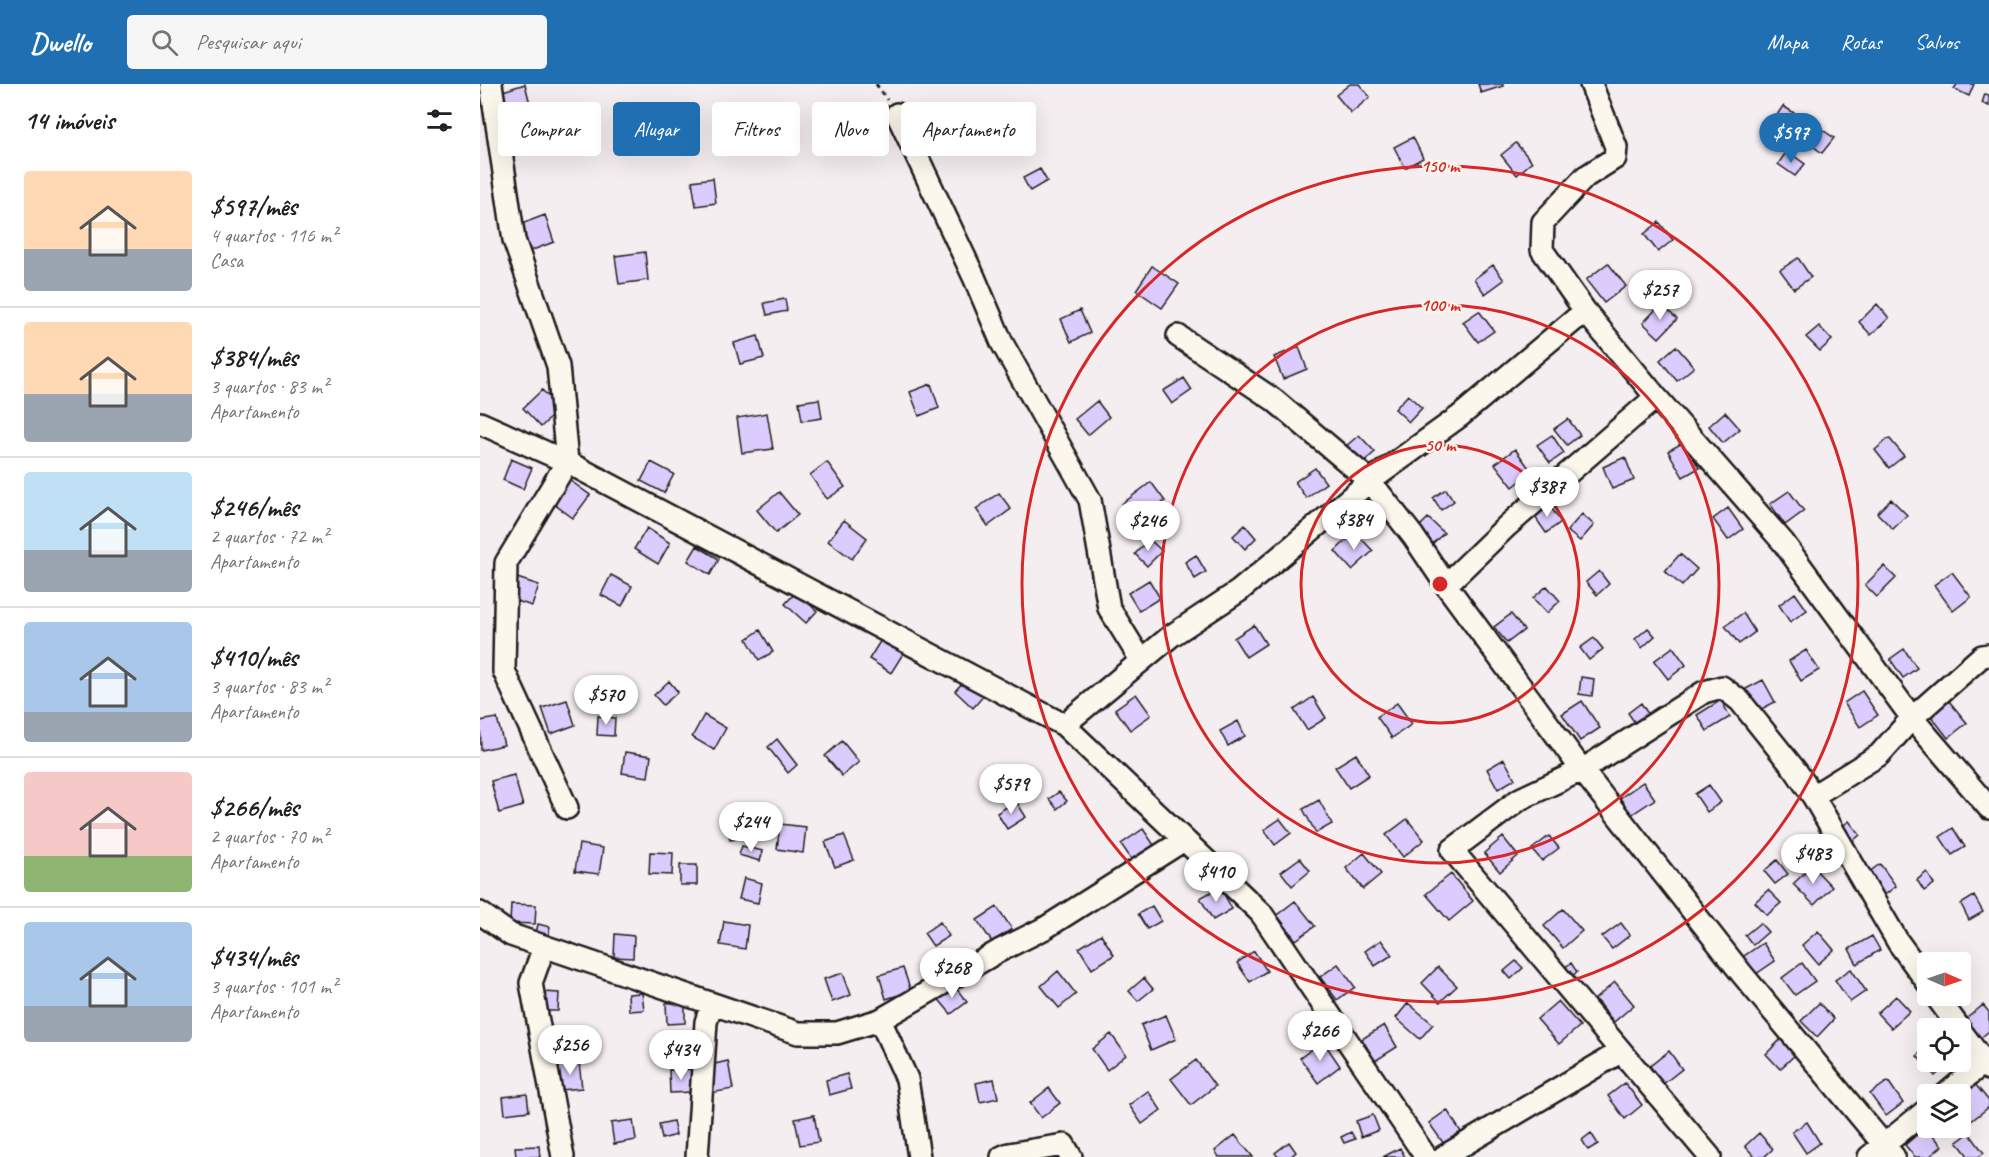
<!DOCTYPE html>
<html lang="pt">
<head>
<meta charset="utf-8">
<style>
	body { margin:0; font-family:Caveat,sans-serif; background:#f6f6f6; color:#202124; height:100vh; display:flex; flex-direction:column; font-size:22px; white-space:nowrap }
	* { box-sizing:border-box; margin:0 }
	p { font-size:20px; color:#757577 }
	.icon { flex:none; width:33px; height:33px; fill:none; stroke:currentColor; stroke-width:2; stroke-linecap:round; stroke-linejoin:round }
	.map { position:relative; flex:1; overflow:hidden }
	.sheet { display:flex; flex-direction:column; background:#fff; width:480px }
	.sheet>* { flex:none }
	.guide { position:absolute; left:18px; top:18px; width:570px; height:54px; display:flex; gap:12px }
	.needle { width:39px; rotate:92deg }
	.buttons { position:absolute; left:1437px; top:868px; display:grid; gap:12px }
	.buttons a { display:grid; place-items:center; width:54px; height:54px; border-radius:6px; background:#fff; box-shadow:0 6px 24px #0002; font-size:30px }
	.price { position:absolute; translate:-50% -51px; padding:0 14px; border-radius:21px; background:#fff; color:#222; font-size:20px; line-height:39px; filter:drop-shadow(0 2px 3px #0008) }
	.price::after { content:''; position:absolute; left:50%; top:36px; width:18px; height:14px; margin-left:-9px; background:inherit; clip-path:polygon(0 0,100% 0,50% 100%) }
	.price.active { background:#1f6fb2; color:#fff }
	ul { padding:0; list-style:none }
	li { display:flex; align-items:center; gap:18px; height:150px; padding:0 24px }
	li+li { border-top:2px solid #e0e0e0 }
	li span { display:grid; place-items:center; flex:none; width:168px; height:120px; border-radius:6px; color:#555 }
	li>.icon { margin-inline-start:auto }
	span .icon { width:72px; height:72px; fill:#fffc; stroke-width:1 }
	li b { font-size:26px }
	h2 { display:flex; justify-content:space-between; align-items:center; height:72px; padding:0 24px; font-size:26px }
	.tag { padding:0 21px; border-radius:6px; background:#fff; box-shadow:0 6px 24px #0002; font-size:21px; line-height:54px }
	.tag.active { background:#1f6fb2; color:#fff }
	header { display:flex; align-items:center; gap:36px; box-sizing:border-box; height:84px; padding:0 30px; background:#1f6fb2; color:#fff }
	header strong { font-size:28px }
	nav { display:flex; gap:33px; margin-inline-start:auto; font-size:21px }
	.search { width:420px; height:54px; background:#f6f6f6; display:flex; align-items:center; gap:15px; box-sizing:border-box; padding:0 21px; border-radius:6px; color:#757577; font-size:22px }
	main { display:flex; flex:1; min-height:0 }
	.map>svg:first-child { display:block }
</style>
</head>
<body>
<header>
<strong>Dwello</strong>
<div class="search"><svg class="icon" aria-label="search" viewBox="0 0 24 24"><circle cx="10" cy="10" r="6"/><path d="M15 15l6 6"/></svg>Pesquisar aqui</div>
<nav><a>Mapa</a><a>Rotas</a><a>Salvos</a></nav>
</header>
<main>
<section class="sheet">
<h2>14 imóveis<svg class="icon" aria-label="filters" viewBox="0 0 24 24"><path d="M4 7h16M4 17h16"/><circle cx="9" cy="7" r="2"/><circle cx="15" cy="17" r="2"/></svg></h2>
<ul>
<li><span style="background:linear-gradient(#ffd9b3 65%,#9aa5b1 0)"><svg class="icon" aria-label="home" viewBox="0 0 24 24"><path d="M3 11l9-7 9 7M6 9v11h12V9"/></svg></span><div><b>$597/mês</b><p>4 quartos · 116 m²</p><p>Casa</p></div></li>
<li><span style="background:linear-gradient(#ffd9b3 60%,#9aa5b1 0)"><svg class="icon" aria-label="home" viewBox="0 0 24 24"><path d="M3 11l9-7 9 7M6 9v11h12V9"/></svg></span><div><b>$384/mês</b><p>3 quartos · 83 m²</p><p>Apartamento</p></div></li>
<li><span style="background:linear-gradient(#bfe0f5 65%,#9aa5b1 0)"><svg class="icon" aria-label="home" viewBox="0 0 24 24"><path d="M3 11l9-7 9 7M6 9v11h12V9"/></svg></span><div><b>$246/mês</b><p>2 quartos · 72 m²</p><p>Apartamento</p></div></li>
<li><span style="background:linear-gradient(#a9c7e8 75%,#9aa5b1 0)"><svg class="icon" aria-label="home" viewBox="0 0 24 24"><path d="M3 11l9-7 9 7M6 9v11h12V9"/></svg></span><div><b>$410/mês</b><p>3 quartos · 83 m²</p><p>Apartamento</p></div></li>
<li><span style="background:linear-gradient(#f6c9c9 70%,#8fb573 0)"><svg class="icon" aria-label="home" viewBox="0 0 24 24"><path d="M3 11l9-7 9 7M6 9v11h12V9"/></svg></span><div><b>$266/mês</b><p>2 quartos · 70 m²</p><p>Apartamento</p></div></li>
<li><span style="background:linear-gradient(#a9c7e8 70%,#9aa5b1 0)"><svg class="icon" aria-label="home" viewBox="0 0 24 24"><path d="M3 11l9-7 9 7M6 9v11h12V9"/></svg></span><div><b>$434/mês</b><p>3 quartos · 101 m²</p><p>Apartamento</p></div></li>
</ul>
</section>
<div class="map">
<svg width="1509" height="1073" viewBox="0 0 1509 1073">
	<rect width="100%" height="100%" fill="#f5eef0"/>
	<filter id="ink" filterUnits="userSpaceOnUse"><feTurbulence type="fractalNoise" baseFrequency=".0167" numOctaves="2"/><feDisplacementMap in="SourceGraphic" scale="12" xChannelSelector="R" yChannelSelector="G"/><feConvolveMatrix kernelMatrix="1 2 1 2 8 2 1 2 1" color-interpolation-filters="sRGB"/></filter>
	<g filter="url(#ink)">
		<path fill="#dcccfe" stroke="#1c1c1c" stroke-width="1.5" d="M 45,0 L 52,28 L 30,34 L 23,7 Z
			M 870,0 L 879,0 L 890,13 L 871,29 L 856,11 Z
			M 998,0 L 1023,0 L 1023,2 L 1001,9 Z
			M 1477,0 L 1494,0 L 1489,12 L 1474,5 Z
			M 1505,10 L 1509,11 L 1509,22 L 1502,19 Z
			M 1303,22 L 1314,29 L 1304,44 L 1293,37 Z
			M 462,30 L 474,57 L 457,65 L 445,38 Z
			M 1340,44 L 1354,54 L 1342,69 L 1329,59 Z
			M 933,53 L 943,74 L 925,84 L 914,63 Z
			M 1036,59 L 1052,78 L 1037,91 L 1021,71 Z
			M 1307,67 L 1325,80 L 1315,92 L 1298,80 Z
			M 560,85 L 567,97 L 550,107 L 543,94 Z
			M 233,94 L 236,119 L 216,122 L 212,97 Z
			M 65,131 L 74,158 L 50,167 L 41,140 Z
			M 1179,138 L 1193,156 L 1178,168 L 1164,150 Z
			M 165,168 L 168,196 L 139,200 L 135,172 Z
			M 1318,174 L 1331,193 L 1314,205 L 1300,186 Z
			M 1128,179 L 1146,202 L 1124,219 L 1106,196 Z
			M 1013,181 L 1024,196 L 1005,210 L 994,195 Z
			M 672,182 L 699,200 L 682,224 L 656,206 Z
			M 305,215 L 307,227 L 287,231 L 284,219 Z
			M 1181,220 L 1197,235 L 1179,254 L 1163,239 Z
			M 1397,220 L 1409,234 L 1391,251 L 1379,238 Z
			M 600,226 L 610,249 L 591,258 L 581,235 Z
			M 999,227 L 1014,247 L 998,258 L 983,238 Z
			M 1339,242 L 1352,256 L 1340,267 L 1326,253 Z
			M 278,252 L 284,274 L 260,280 L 254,259 Z
			M 1196,262 L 1214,283 L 1197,297 L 1180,276 Z
			M 819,263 L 827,285 L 803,295 L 794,273 Z
			M 704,294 L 712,306 L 692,320 L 683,307 Z
			M 451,300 L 459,324 L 439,332 L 430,308 Z
			M 62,306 L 80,324 L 61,343 L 43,324 Z
			M 928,311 L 942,324 L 929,338 L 915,325 Z
			M 339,315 L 342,334 L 322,337 L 319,318 Z
			M 617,317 L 629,333 L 608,351 L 595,335 Z
			M 1245,328 L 1260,345 L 1243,359 L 1229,342 Z
			M 287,329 L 293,365 L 262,369 L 257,334 Z
			M 1088,335 L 1100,351 L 1087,361 L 1074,345 Z
			M 879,351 L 895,368 L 880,381 L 865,363 Z
			M 1072,351 L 1084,369 L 1070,379 L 1057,361 Z
			M 1409,354 L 1424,372 L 1409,384 L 1395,366 Z
			M 1204,358 L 1219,384 L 1203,393 L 1188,367 Z
			M 1035,365 L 1052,388 L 1033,403 L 1015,380 Z
			M 1145,373 L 1154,396 L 1132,405 L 1123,383 Z
			M 31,375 L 52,384 L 43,405 L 23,396 Z
			M 171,378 L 194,390 L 184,409 L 161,397 Z
			M 347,378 L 365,403 L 347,415 L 330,391 Z
			M 835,384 L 846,399 L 826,414 L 815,398 Z
			M 88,395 L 110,411 L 93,434 L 71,418 Z
			M 671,398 L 685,417 L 656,439 L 642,420 Z
			M 966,405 L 974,417 L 961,426 L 953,414 Z
			M 1309,407 L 1324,427 L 1305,441 L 1290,420 Z
			M 299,408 L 318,431 L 296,449 L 277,426 Z
			M 519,409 L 531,425 L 508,442 L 496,425 Z
			M 1411,415 L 1427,431 L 1413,445 L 1397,429 Z
			M 1068,419 L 1081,438 L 1066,449 L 1053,430 Z
			M 1248,424 L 1263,445 L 1248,456 L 1233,435 Z
			M 1102,430 L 1114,441 L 1100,457 L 1087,447 Z
			M 948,434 L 964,449 L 950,462 L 935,447 Z
			M 364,436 L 387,454 L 372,475 L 348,457 Z
			M 765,441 L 776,454 L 765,465 L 753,452 Z
			M 167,444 L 190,459 L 178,480 L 154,465 Z
			M 875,448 L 893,467 L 872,486 L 855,467 Z
			M 669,455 L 682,467 L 667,482 L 655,470 Z
			M 217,462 L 239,475 L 230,491 L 208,477 Z
			M 1200,470 L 1217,485 L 1202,502 L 1185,487 Z
			M 716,471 L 726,488 L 715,495 L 705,478 Z
			M 1404,482 L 1416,494 L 1397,513 L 1385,501 Z
			M 1119,487 L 1129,500 L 1117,511 L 1106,498 Z
			M 1472,488 L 1491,513 L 1473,527 L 1454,501 Z
			M 131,491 L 152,502 L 142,522 L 121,511 Z
			M 34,493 L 59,501 L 52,522 L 28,514 Z
			M 669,496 L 680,514 L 659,527 L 648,509 Z
			M 1067,502 L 1080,517 L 1067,529 L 1053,514 Z
			M 316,508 L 337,527 L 326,539 L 305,520 Z
			M 1315,509 L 1327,526 L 1310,538 L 1299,521 Z
			M 1263,529 L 1275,548 L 1259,560 L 1245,542 Z
			M 1031,530 L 1044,546 L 1027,559 L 1014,543 Z
			M 774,541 L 786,560 L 766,573 L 754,554 Z
			M 1168,544 L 1175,552 L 1162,564 L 1155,555 Z
			M 280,546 L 293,568 L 279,576 L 267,555 Z
			M 404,551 L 426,565 L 411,589 L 389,575 Z
			M 1114,554 L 1123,565 L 1109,576 L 1100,564 Z
			M 1193,563 L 1206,581 L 1188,595 L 1174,577 Z
			M 1424,565 L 1437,584 L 1423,594 L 1410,575 Z
			M 1326,566 L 1339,586 L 1321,597 L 1309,577 Z
			M 488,593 L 505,610 L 493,624 L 475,607 Z
			M 1101,593 L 1114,595 L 1112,612 L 1099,610 Z
			M 1283,596 L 1295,618 L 1274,629 L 1262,607 Z
			M 189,597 L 198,608 L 183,621 L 174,611 Z
			M 1382,607 L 1398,631 L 1380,643 L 1364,619 Z
			M 656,610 L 671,631 L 650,646 L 635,625 Z
			M 833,613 L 846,634 L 827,646 L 814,626 Z
			M 87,616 L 95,641 L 71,650 L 62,624 Z
			M 1241,616 L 1250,633 L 1227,647 L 1217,631 Z
			M 1102,617 L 1120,644 L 1100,657 L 1082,630 Z
			M 1469,617 L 1487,639 L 1468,654 L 1451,632 Z
			M 917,619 L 932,640 L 912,654 L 897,633 Z
			M 1161,619 L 1168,630 L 1155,639 L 1148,629 Z
			M 224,631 L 246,644 L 234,666 L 212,653 Z
			M 118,632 L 135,634 L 134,652 L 117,651 Z
			M 17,634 L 24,661 L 1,666 L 0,637 Z
			M 758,637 L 765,652 L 748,662 L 740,647 Z
			M 297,655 L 317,681 L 308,689 L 288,663 Z
			M 362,657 L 379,678 L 362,692 L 345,672 Z
			M 145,668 L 171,672 L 168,693 L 142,689 Z
			M 876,670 L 889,691 L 869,704 L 855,683 Z
			M 1024,675 L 1035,695 L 1018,705 L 1007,685 Z
			M 34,691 L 43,722 L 19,729 L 11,697 Z
			M 1163,698 L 1175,715 L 1151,731 L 1140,714 Z
			M 1229,701 L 1241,718 L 1227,728 L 1215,710 Z
			M 579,708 L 587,717 L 577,725 L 569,715 Z
			M 839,716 L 852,740 L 836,749 L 823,725 Z
			M 536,717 L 546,733 L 527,745 L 517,729 Z
			M 279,726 L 280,740 L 262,741 L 261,728 Z
			M 800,735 L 811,749 L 795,761 L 784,746 Z
			M 927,735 L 944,756 L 923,773 L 906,751 Z
			M 1369,737 L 1380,751 L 1369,760 L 1357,746 Z
			M 300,740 L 326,743 L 323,769 L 297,765 Z
			M 1473,744 L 1485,763 L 1472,771 L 1460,753 Z
			M 262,745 L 264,754 L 250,756 L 248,747 Z
			M 663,745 L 676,764 L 654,779 L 641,760 Z
			M 364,751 L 374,776 L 355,783 L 345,758 Z
			M 1069,752 L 1079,764 L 1062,777 L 1052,765 Z
			M 1023,753 L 1038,772 L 1020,788 L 1004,769 Z
			M 99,760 L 123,764 L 119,790 L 95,787 Z
			M 262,762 L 283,767 L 280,777 L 259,771 Z
			M 170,768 L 193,769 L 192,791 L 169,790 Z
			M 884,769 L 901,790 L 883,805 L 866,784 Z
			M 820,774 L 830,787 L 812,802 L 801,788 Z
			M 1297,776 L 1308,790 L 1295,800 L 1284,787 Z
			M 1400,780 L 1416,802 L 1402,813 L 1385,791 Z
			M 200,781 L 217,781 L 217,801 L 200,801 Z
			M 1332,782 L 1352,803 L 1334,821 L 1313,800 Z
			M 1447,788 L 1454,800 L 1444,807 L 1437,796 Z
			M 971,790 L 993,817 L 969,837 L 946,810 Z
			M 264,794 L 282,799 L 278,819 L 259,815 Z
			M 740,803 L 752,825 L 733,836 L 720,814 Z
			M 1288,806 L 1301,819 L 1287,831 L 1275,818 Z
			M 1494,812 L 1503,828 L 1489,836 L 1481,820 Z
			M 815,817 L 835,842 L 816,856 L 797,831 Z
			M 31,820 L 56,821 L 55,840 L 30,839 Z
			M 672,822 L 681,837 L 667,845 L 658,830 Z
			M 517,823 L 532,845 L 512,858 L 497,836 Z
			M 1083,825 L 1102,847 L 1083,864 L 1064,842 Z
			M 244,837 L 268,841 L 265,865 L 240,861 Z
			M 460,838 L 469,852 L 453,862 L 444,849 Z
			M 1141,839 L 1150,851 L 1132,865 L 1122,853 Z
			M 1280,839 L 1288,848 L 1273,861 L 1265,851 Z
			M 58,840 L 70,843 L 68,853 L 56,850 Z
			M 1338,847 L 1354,866 L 1338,880 L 1322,861 Z
			M 135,850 L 154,852 L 153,874 L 134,873 Z
			M 621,850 L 634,871 L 612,885 L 599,864 Z
			M 1392,852 L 1400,866 L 1377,880 L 1369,865 Z
			M 901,856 L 912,871 L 895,882 L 885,867 Z
			M 1283,859 L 1295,877 L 1273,892 L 1261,874 Z
			M 774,867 L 787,887 L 770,898 L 757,879 Z
			M 1036,877 L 1043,884 L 1031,895 L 1024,887 Z
			M 1091,879 L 1097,888 L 1088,895 L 1081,886 Z
			M 1322,879 L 1335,897 L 1315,911 L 1302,894 Z
			M 858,880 L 875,903 L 857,916 L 840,893 Z
			M 958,883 L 977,902 L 960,918 L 942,899 Z
			M 423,884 L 431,907 L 406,915 L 399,891 Z
			M 1371,885 L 1386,907 L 1370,918 L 1355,896 Z
			M 578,887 L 596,910 L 579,924 L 561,902 Z
			M 363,889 L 371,911 L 352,918 L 344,895 Z
			M 664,894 L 673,905 L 658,917 L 649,907 Z
			M 1135,898 L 1154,921 L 1134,938 L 1115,915 Z
			M 472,899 L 487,918 L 471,930 L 456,912 Z
			M 63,908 L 79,909 L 78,927 L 62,927 Z
			M 162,909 L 164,926 L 149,927 L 148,910 Z
			M 1416,912 L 1430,927 L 1411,944 L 1397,929 Z
			M 1078,917 L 1100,942 L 1079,960 L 1057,935 Z
			M 205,918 L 205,939 L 187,940 L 186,919 Z
			M 928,919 L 953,940 L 940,955 L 916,934 Z
			M 1339,919 L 1354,935 L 1337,953 L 1321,937 Z
			M 1503,921 L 1509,928 L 1509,947 L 1496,958 L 1481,939 Z
			M 686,931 L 696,955 L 671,966 L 661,941 Z
			M 904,941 L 917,963 L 895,977 L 882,955 Z
			M 631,950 L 646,971 L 627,986 L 612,965 Z
			M 1302,954 L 1317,969 L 1300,985 L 1286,970 Z
			M 843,957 L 860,982 L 838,999 L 820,974 Z
			M 1448,963 L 1448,978 L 1471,978 L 1455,992 L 1437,972 Z
			M 1189,967 L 1202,985 L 1183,1000 L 1170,982 Z
			M 716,976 L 735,1002 L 711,1021 L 691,995 Z
			M 248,977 L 253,1005 L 231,1009 L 226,982 Z
			M 99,978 L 102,1004 L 81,1006 L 78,980 Z
			M 213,985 L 213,1008 L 190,1009 L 189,986 Z
			M 367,990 L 371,1005 L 349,1011 L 346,996 Z
			M 514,995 L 518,1014 L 500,1018 L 496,999 Z
			M 1408,997 L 1423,1019 L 1406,1032 L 1390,1010 Z
			M 1145,999 L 1162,1021 L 1145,1035 L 1128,1012 Z
			M 1495,1000 L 1509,1017 L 1509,1023 L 1490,1038 L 1480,1026 L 1480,1012 Z
			M 569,1004 L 580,1019 L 561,1034 L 550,1019 Z
			M 668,1007 L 681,1026 L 662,1040 L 649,1021 Z
			M 47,1010 L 49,1027 L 25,1030 L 23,1013 Z
			M 967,1026 L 981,1048 L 964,1060 L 949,1039 Z
			M 334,1031 L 339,1058 L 320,1061 L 315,1035 Z
			M 893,1031 L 899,1046 L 881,1053 L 876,1037 Z
			M 153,1036 L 156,1056 L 134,1060 L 131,1039 Z
			M 193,1037 L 196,1051 L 182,1055 L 179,1040 Z
			M 1327,1038 L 1340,1059 L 1326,1069 L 1312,1048 Z
			M 1446,1043 L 1462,1062 L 1449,1073 L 1435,1073 L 1425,1061 Z
			M 871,1048 L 875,1055 L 864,1059 L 861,1053 Z
			M 1111,1049 L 1118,1060 L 1108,1066 L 1102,1056 Z
			M 1279,1049 L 1293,1065 L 1284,1073 L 1275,1073 L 1265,1062 Z
			M 1489,1049 L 1504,1069 L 1498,1073 L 1489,1073 L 1477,1058 Z
			M 755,1051 L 773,1073 L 739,1073 L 735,1067 Z
			M 809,1058 L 816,1068 L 810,1073 L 798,1073 L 795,1069 Z
			M 59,1062 L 60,1073 L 36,1073 L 35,1063 Z
			M 920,1064 L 925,1073 L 903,1073 Z"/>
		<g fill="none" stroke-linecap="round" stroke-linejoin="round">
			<defs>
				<path id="minor" d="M 11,0 L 34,156 L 78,282 L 87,378 L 26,479 L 24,587 L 87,724
					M 1111,0 L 1136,63 L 1135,74 L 1105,93 L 1063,138 L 1062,166 L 1105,227 L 1176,313 L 1303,458 L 1432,634 L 1509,724
					M 417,30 L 494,193 L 522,259 L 610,416 L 629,524 L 661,576
					M 698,252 L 794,316 L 890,397 L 933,452 L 966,501 L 1102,686 L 1262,890 L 1414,1073
					M 0,339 L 87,378 L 584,641 L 781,829 L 946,1073
					M 966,501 L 1027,442 L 1176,313
					M 584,641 L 691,552 L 759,507 L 890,397 L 980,332 L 1105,227
					M 1333,712 L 1399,671 L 1432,634 L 1502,572 L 1509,571
					M 0,829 L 31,851 L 318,949 L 357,949 L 400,936 L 519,867 L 565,844 L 704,756
					M 64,863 L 51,899 L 83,1073
					M 1456,912 L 1480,945
					M 400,936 L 427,995 L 439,1073
					M 1480,946 L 1509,985
					M 1465,1011 L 1509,974
					M 217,1073 L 226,938 L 232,920
					M 522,1073 L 529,1070 L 584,1061 L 591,1073
					M 963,1073 L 1140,968
					M 1230,1073 L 972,766 L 1040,715 L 1102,686 L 1224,608 L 1242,603 L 1260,617 L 1316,687 L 1333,712 L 1418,858 L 1448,899
					M 1389,1073 L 1448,1025"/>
			</defs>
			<use href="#minor" stroke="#1c1c1c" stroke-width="26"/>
			<path stroke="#1c1c1c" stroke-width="3" stroke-dasharray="4.5 4.5" stroke-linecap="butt" d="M 396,0 L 407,16"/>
			<use href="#minor" stroke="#fbf7ec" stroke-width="21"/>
		</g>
	</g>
	<g fill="none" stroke="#d62828" stroke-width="3">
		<circle cx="960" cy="500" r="139"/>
		<circle cx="960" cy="500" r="279"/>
		<circle cx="960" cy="500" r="418"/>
	</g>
	<circle cx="960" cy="500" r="9" fill="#d62828" stroke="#fbf7ec" stroke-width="3"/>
	<g font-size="18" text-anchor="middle" font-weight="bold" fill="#d62828" stroke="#fbf7ec" stroke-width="4.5" stroke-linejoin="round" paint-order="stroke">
		<text x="960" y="88">150 m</text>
		<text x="960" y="227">100 m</text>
		<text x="960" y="367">50 m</text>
	</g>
</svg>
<div class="buttons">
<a><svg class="needle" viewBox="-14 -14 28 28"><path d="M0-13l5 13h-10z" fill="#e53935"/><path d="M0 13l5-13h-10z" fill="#757577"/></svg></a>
<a><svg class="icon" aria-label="locate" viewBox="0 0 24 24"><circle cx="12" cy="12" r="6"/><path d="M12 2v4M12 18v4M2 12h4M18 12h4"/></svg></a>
<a><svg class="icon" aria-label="layers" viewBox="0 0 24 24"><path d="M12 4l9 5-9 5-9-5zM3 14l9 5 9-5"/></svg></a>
</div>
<b class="price active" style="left:1311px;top:80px">$597</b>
<b class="price" style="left:1180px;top:237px">$257</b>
<b class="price" style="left:1067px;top:434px">$387</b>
<b class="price" style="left:874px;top:467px">$384</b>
<b class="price" style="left:668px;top:468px">$246</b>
<b class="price" style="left:126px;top:642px">$570</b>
<b class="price" style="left:531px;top:731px">$579</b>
<b class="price" style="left:271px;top:769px">$244</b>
<b class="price" style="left:1333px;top:801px">$483</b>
<b class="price" style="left:736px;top:819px">$410</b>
<b class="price" style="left:472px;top:915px">$268</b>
<b class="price" style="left:840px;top:978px">$266</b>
<b class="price" style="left:90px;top:992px">$256</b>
<b class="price" style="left:201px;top:997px">$434</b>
<div class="guide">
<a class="tag">Comprar</a>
<a class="tag active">Alugar</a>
<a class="tag">Filtros</a>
<a class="tag">Novo</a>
<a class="tag">Apartamento</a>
</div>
</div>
</main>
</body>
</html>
